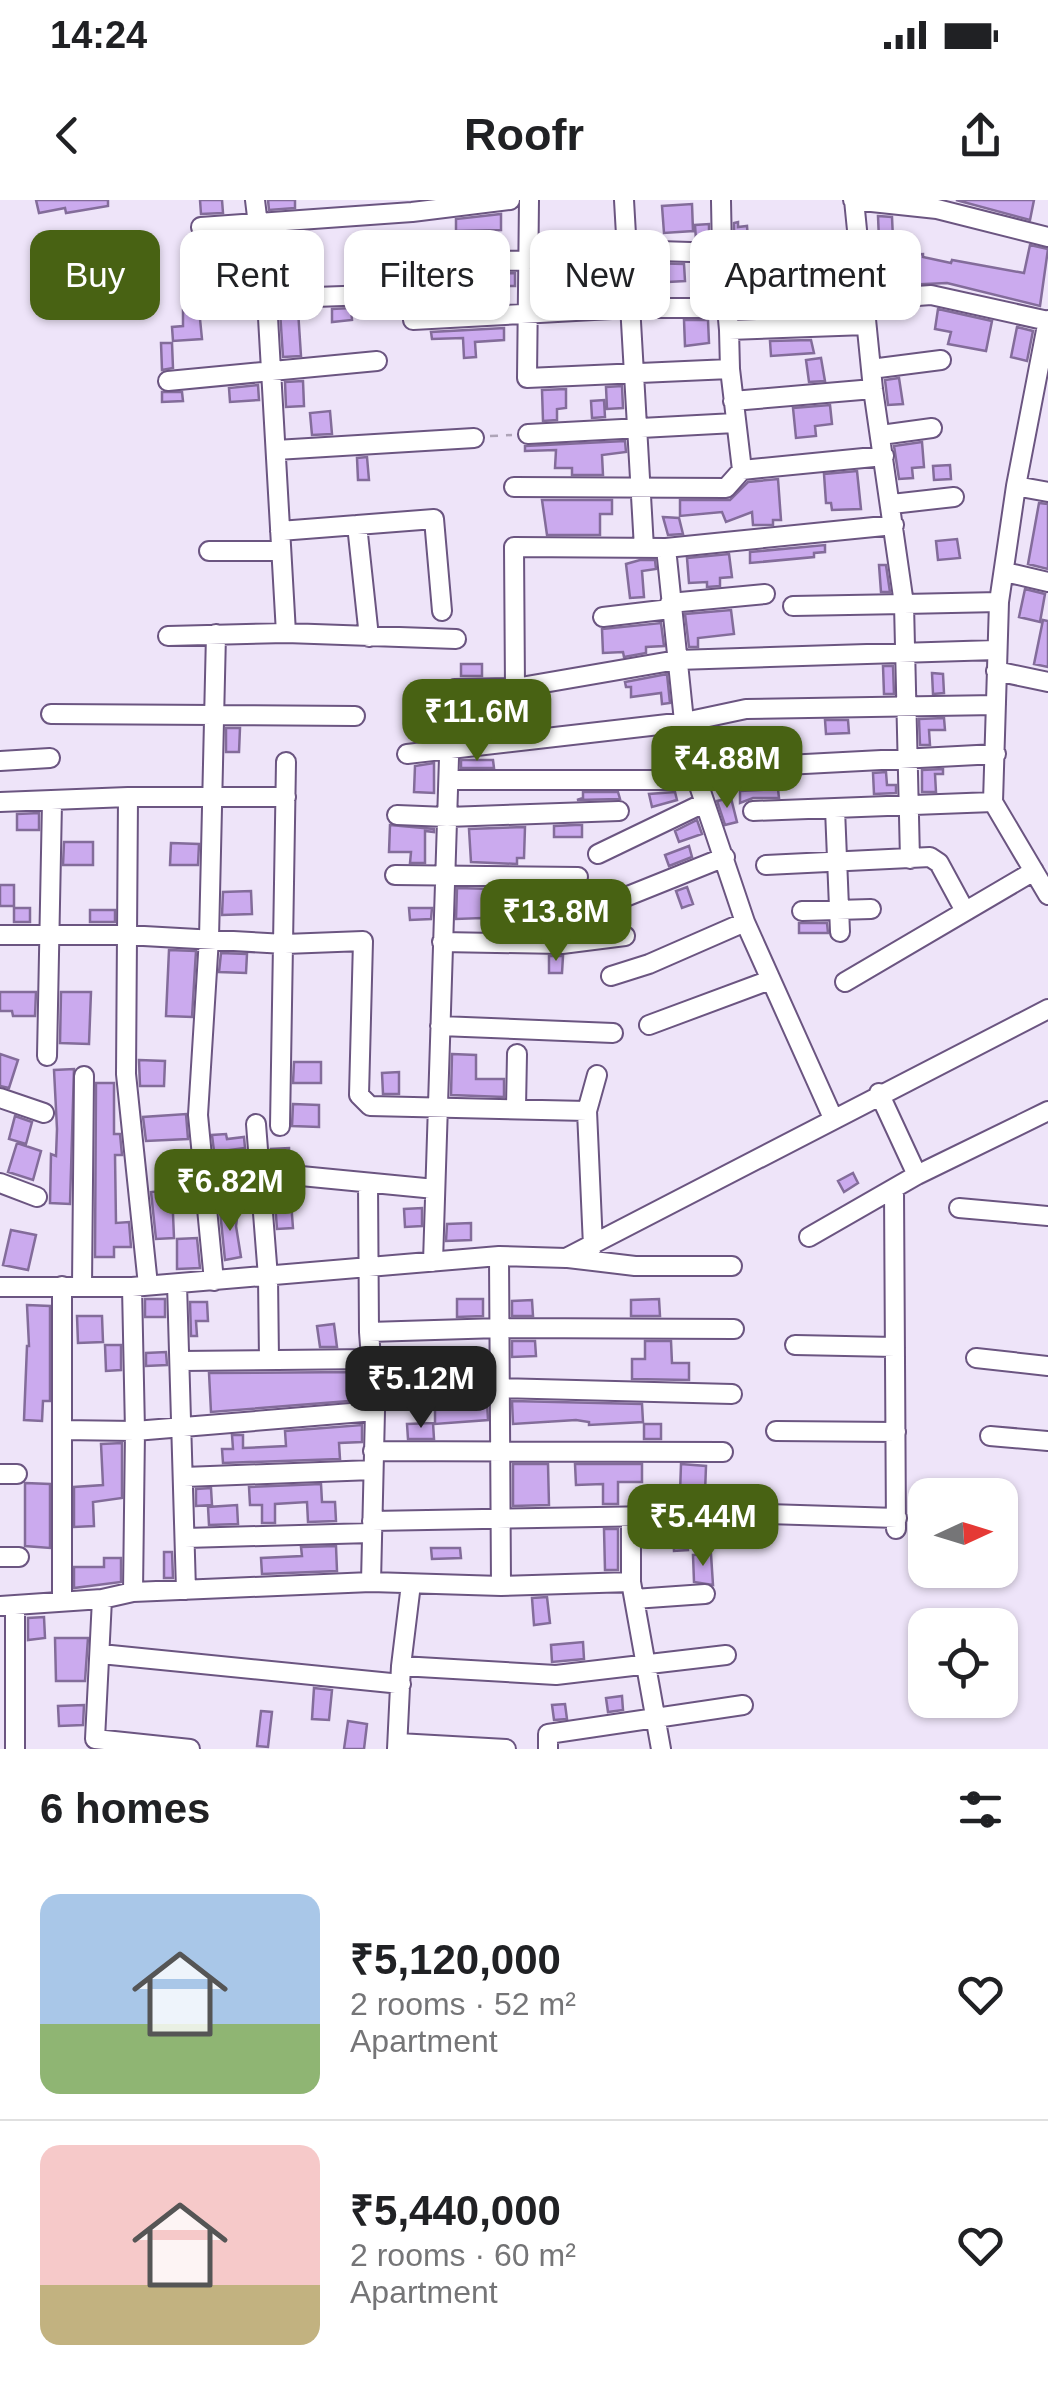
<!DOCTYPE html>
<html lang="en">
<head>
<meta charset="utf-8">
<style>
	body { margin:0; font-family:Helvetica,sans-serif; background:#f6f6f6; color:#202124; height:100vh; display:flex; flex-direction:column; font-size:38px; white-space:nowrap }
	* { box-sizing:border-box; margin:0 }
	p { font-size:32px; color:#757577 }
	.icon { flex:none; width:55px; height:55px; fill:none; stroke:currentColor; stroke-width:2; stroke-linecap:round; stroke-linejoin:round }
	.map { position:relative; height:1549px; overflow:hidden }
	.side { display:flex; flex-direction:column; background:#fff; flex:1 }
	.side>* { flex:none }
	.guide { position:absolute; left:30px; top:30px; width:990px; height:90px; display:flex; gap:20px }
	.needle { width:65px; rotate:86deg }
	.buttons { position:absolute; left:908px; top:1278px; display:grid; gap:20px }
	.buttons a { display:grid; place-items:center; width:110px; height:110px; border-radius:20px; background:#fff; box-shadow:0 2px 8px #0004; font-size:50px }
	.price { position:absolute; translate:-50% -85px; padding:0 22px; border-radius:20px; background:#486213; color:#fff; font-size:32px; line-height:65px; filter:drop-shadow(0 2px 5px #0008) }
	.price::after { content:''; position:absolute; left:50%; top:60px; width:30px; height:22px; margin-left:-15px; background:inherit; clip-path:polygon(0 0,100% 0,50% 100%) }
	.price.selected { background:#222; color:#fff }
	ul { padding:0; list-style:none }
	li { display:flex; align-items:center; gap:30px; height:250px; padding:0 40px }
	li+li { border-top:2px solid #e0e0e0 }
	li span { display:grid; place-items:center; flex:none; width:280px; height:200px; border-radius:20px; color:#555 }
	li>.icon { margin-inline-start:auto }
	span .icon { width:120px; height:120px; fill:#fffc; stroke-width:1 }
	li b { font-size:42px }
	h2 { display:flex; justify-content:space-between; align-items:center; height:120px; padding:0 40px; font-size:42px }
	.tag { padding:0 35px; border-radius:20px; background:#fff; box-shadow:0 2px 8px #0004; font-size:35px; line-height:90px }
	.tag.selected { background:#486213; color:#fff }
	.status { display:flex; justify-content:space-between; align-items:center; height:70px; padding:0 50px; background:#fff; direction:ltr }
	.status svg { height:28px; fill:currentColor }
	header { display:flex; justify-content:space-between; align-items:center; height:130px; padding:0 40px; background:#fff; font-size:45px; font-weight:700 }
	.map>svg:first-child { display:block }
</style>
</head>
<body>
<div class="status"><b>14:24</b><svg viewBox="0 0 49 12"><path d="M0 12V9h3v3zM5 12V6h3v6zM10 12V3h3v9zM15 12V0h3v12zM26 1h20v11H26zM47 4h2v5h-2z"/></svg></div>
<header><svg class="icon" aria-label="back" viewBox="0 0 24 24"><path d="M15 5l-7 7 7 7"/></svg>Roofr<svg class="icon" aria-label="share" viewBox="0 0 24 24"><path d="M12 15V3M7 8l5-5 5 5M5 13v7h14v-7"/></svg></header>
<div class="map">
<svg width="1048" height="1549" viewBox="0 0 1048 1549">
	<rect width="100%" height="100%" fill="#eee4f9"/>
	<path fill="#cbaaee" stroke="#836c9a" stroke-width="2.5" d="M 36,0 L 108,0 L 108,6 L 66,13 L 65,8 L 39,13 Z
		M 200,0 L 222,0 L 223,13 L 201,14 Z
		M 268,0 L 295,0 L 295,8 L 269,10 Z
		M 956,0 L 1034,0 L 1030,20 Z
		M 692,4 L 693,31 L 664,33 L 662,6 Z
		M 501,14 L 501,30 L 456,31 L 456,19 Z
		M 878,16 L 892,17 L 893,39 L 879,40 Z
		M 738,22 L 738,27 L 747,26 L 748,39 L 734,40 L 734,23 Z
		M 709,24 L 709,40 L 696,40 L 695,25 Z
		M 272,34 L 283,34 L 287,74 L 277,75 Z
		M 247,36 L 249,56 L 226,57 L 225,38 Z
		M 441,36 L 442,50 L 426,51 L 425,37 Z
		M 1030,45 L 1048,49 L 1040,106 L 947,83 L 903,85 L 901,55 L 923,54 L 923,57 L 951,63 L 952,60 L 1024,73 Z
		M 649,63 L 684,64 L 685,81 L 650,83 Z
		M 615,64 L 616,81 L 599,82 L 599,65 Z
		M 576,68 L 576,77 L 553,79 L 552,70 Z
		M 515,73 L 515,86 L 506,86 L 507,102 L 430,107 L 429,100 L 414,101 L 412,76 L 436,75 L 438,92 L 460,91 L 459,75 Z
		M 806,82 L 807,97 L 851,97 L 853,113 L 783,116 L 767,115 L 766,108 L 749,109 L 748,87 Z
		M 351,108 L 352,120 L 332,122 L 332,109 Z
		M 199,109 L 202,139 L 173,141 L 172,127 L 183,126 L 183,110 Z
		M 938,109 L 992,121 L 986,151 L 948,144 L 951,132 L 935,129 Z
		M 298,110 L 301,156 L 283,157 L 280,111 Z
		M 684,120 L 708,120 L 709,143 L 685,146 Z
		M 1017,127 L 1033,131 L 1027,161 L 1011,157 Z
		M 504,128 L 504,140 L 475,142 L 476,157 L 464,158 L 463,138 L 432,139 L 431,132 Z
		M 811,140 L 814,153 L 771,156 L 770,141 Z
		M 161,143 L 172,143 L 173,168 L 162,170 Z
		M 821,158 L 825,181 L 809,182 L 806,160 Z
		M 899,178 L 903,204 L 888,205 L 885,180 Z
		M 303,181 L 304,206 L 286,207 L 285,182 Z
		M 258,185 L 259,200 L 230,202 L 229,188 Z
		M 622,186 L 623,208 L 607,209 L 606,187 Z
		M 566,189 L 566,208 L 557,209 L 557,220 L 543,221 L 542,190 Z
		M 162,192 L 182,192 L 183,201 L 162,202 Z
		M 604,200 L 605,217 L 592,218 L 591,201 Z
		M 830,205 L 832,224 L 815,226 L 816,236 L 796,238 L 793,208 Z
		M 330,211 L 332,234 L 312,235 L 310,213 Z
		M 625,241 L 626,252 L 602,255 L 603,275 L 572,275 L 572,268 L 555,268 L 556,250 L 525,251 L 525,246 Z
		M 922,242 L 924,267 L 912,268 L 913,278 L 899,279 L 894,246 Z
		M 367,257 L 369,280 L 358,280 L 357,258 Z
		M 950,265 L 951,279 L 934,280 L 933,266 Z
		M 857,271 L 861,309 L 832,310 L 831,303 L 826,303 L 824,274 Z
		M 778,279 L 781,320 L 773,320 L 773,325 L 753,325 L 752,312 L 726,322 L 722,312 L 680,316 L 680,300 L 730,300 L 748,282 Z
		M 542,300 L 612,300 L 612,314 L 600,314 L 600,335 L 547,335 Z
		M 1039,303 L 1048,304 L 1048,369 L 1028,364 Z
		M 663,317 L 679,318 L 683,334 L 668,335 Z
		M 957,339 L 960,358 L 938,360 L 936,341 Z
		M 825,345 L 825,352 L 814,353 L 814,357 L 750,363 L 750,352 Z
		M 729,354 L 732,377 L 720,378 L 720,386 L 707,387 L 707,382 L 689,383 L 687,358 Z
		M 640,360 L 655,360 L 656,369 L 642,371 L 644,397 L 630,398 L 626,364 Z
		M 879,365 L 886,365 L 890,392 L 881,392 Z
		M 1025,389 L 1045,394 L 1040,422 L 1019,417 Z
		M 731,410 L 734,434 L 698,438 L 698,447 L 689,447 L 685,414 Z
		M 1043,420 L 1048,421 L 1048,467 L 1034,464 Z
		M 661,423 L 664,446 L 646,447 L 646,453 L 624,457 L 623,452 L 603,453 L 602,429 Z
		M 461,464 L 482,464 L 482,476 L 461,476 Z
		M 883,466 L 893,466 L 894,494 L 884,494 Z
		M 932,473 L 943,474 L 944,493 L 933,494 Z
		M 667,474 L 670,503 L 662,504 L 661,493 L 631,497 L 631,487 L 626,487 L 625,482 Z
		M 481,501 L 502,501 L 502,511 L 481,511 Z
		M 944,518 L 945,530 L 929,530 L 930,545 L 920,545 L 919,519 Z
		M 825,520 L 848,520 L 849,533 L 826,534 Z
		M 226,528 L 240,528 L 239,552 L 226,552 Z
		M 719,528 L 720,536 L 711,538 L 714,565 L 705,566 L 698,532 Z
		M 461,560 L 493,560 L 494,568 L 461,568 Z
		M 434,563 L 434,593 L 414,592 L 415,566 Z
		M 943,569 L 943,574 L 935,574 L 936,592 L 922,592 L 922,570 Z
		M 886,572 L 887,585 L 896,585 L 896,593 L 874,594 L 873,573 Z
		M 778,589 L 779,598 L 753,598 L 740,603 L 740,591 Z
		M 583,592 L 618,592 L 620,599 L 577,600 L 583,598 Z
		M 675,592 L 677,600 L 652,607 L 649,594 Z
		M 731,598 L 737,622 L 725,625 L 717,601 Z
		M 39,613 L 39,630 L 17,630 L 17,614 Z
		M 697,620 L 702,634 L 679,642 L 675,631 Z
		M 390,625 L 434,629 L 434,632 L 425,631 L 425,663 L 410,663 L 411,652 L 389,652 Z
		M 575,625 L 582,625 L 582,637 L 554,637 L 554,626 Z
		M 525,627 L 524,658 L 517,658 L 517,664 L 471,662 L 469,629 Z
		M 64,642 L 93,642 L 93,665 L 63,665 Z
		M 171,643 L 199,644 L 198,665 L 170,665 Z
		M 689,646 L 692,657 L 669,666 L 665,655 Z
		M 0,685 L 14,685 L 14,706 L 0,706 Z
		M 687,687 L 693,704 L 682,708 L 676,691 Z
		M 457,688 L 493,689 L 493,710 L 523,711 L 523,722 L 508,722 L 508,730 L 495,730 L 495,725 L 482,725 L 482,718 L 456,719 Z
		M 251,691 L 252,714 L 222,715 L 223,692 Z
		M 14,708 L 30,708 L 30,722 L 14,722 Z
		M 409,708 L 432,708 L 431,719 L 410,720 Z
		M 90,710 L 115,710 L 115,722 L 90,722 Z
		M 799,723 L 827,723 L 828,733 L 799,733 Z
		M 169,750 L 196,751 L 192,817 L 166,816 Z
		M 221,753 L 247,754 L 246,773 L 219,772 Z
		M 549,756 L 563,756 L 562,773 L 549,773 Z
		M 0,792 L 36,792 L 35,816 L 13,816 L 12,811 L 0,811 Z
		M 61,792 L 91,792 L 89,844 L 60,843 Z
		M 0,854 L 18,860 L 9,888 L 0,886 Z
		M 452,854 L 476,855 L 476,879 L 504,879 L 504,897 L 451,895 Z
		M 139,860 L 165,861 L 164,886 L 140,886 Z
		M 294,862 L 321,862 L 321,883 L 293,883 Z
		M 74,869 L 70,1004 L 50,1003 L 51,954 L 56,956 L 57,929 L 54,870 Z
		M 399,872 L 399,894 L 383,894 L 382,873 Z
		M 96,883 L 114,883 L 114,934 L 120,934 L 122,955 L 115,955 L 116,1023 L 129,1022 L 131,1047 L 114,1047 L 114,1057 L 95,1057 Z
		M 293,904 L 319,905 L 319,927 L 292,926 Z
		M 186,914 L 188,939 L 146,941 L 143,917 Z
		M 15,916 L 32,922 L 26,944 L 9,939 Z
		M 226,934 L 227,939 L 244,937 L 245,948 L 229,950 L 231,967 L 216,968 L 212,935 Z
		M 17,943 L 41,951 L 33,980 L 8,972 Z
		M 289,948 L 289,975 L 273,976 L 271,949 Z
		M 190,963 L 191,976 L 169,978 L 168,964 Z
		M 853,973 L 858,983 L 844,992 L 838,981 Z
		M 172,990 L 174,1038 L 156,1039 L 151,992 Z
		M 275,1002 L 291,1002 L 293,1028 L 277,1029 Z
		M 422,1008 L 422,1026 L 405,1027 L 404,1009 Z
		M 238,1010 L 236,1026 L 241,1057 L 225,1060 L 220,1011 Z
		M 471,1023 L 471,1040 L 446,1041 L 447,1024 Z
		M 11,1030 L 36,1035 L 28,1070 L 3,1065 Z
		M 197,1038 L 200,1068 L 177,1069 L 177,1039 Z
		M 145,1099 L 165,1099 L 165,1117 L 145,1117 Z
		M 457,1099 L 483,1099 L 483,1116 L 457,1117 Z
		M 659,1099 L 660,1116 L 631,1116 L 631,1100 Z
		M 532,1100 L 533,1116 L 512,1116 L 512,1101 Z
		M 190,1102 L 207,1102 L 208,1121 L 196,1121 L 197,1136 L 191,1136 Z
		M 27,1105 L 50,1106 L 50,1201 L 43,1201 L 42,1221 L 24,1220 L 27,1146 L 29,1146 Z
		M 77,1116 L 102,1116 L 103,1142 L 78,1143 Z
		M 334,1124 L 337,1147 L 320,1147 L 317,1126 Z
		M 512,1141 L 535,1141 L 536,1156 L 512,1157 Z
		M 645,1141 L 671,1141 L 672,1163 L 689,1163 L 689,1180 L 632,1179 L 632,1159 L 645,1159 Z
		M 105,1145 L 121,1145 L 121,1170 L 106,1171 Z
		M 166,1152 L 167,1165 L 146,1166 L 146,1153 Z
		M 437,1161 L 438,1179 L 394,1182 L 393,1163 Z
		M 359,1172 L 362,1200 L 211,1212 L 209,1173 Z
		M 487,1201 L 488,1220 L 435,1224 L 435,1205 Z
		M 512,1201 L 642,1204 L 643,1222 L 589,1225 L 589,1222 L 576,1220 L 513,1224 Z
		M 433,1223 L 434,1239 L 408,1239 L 407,1224 Z
		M 644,1224 L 661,1224 L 661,1239 L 644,1239 Z
		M 362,1225 L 362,1242 L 339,1243 L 340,1259 L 223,1263 L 222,1249 L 233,1249 L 232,1235 L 243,1235 L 243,1248 L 286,1246 L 285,1231 Z
		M 122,1243 L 122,1298 L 93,1302 L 94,1326 L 74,1327 L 74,1287 L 103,1285 L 101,1244 Z
		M 513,1264 L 548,1264 L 549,1305 L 513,1306 Z
		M 575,1264 L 642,1264 L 642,1282 L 618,1282 L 618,1304 L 603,1304 L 603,1284 L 576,1285 Z
		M 681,1264 L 706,1266 L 705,1293 L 680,1293 Z
		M 25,1283 L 50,1284 L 50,1348 L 25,1346 Z
		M 321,1284 L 322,1302 L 335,1302 L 336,1321 L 308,1322 L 307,1302 L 275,1304 L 275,1323 L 262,1323 L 262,1305 L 250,1305 L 249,1287 Z
		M 211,1288 L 212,1305 L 196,1306 L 196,1289 Z
		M 237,1305 L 238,1324 L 209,1325 L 208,1307 Z
		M 673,1328 L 687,1328 L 688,1350 L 674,1351 Z
		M 604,1329 L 618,1329 L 618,1370 L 605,1370 Z
		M 336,1346 L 337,1371 L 262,1374 L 261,1358 L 302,1356 L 301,1347 Z
		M 431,1348 L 460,1348 L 461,1358 L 432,1359 Z
		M 164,1352 L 172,1352 L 173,1378 L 164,1378 Z
		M 711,1354 L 713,1385 L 694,1382 L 693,1355 Z
		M 104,1358 L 121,1358 L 121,1382 L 74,1388 L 74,1367 L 104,1367 Z
		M 547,1397 L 550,1423 L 534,1425 L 532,1398 Z
		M 44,1417 L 45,1438 L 28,1440 L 28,1418 Z
		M 55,1438 L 88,1438 L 85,1481 L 56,1481 Z
		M 583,1442 L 584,1459 L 552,1462 L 551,1445 Z
		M 314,1488 L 332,1490 L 329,1520 L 312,1519 Z
		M 622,1496 L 623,1510 L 608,1512 L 606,1498 Z
		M 565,1504 L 567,1519 L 554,1520 L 552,1505 Z
		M 84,1505 L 83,1525 L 59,1526 L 58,1506 Z
		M 261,1511 L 272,1512 L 268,1547 L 257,1546 Z
		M 348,1521 L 367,1524 L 364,1549 L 344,1549 Z"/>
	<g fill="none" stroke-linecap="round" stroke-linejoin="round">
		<defs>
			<path id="minor" d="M 255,0 L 267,100 L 286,433
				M 529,0 L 527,178 L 730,169
				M 624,0 L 644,348
				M 853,0 L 937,9 L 1048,37
				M 854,0 L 873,189 L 904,404 L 999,402
				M 721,1 L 722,53
				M 201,27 L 412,12 L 510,0
				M 404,64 L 528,60 L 627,50 L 722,53 L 729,130 L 866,125
				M 724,77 L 812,69
				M 863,100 L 931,95 L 1048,121
				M 208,101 L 370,95
				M 413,120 L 630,108 L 727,108
				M 1048,120 L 1016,286 L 999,402 L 993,602 L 1048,695
				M 729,130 L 730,169 L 742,270
				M 871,169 L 941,160
				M 168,181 L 377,161
				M 733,201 L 873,189
				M 528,234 L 735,223
				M 881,235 L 932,228
				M 276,250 L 474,238
				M 1016,286 L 1048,292
				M 514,287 L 726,288 L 742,270 L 884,256
				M 892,304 L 954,297
				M 357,325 L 369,437
				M 280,331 L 434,319 L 442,411
				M 666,348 L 687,550 L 745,722 L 833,918
				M 209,351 L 281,351
				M 1005,372 L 1048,382
				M 670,403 L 765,394
				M 793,406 L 904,404 L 910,659
				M 603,417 L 670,409
				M 168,436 L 286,433 L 456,439
				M 996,471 L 1048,482
				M 515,488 L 514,347 L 666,348 L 894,325
				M 51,514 L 355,516
				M 407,554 L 685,522 L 746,509 L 996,505
				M 0,561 L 50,558
				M 729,568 L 996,554
				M 449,580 L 697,580
				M 128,597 L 126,874 L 148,1085
				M 0,602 L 128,597 L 286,597
				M 835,609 L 840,732
				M 753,611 L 993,602
				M 397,615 L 447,617 L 619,611
				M 598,654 L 704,603
				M 766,665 L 930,657 L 939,663 L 965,711
				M 395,675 L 578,677
				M 802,711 L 871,709
				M 588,712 L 725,657
				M 0,735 L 126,735 L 285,744 L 363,741 L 359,895 L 370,906 L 587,911 L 593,1046
				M 442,742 L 562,744 L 625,736
				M 611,776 L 649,764 L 745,722
				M 845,782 L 1034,671
				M 649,825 L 770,780
				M 440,826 L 613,833
				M 47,856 L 52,602
				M 879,893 L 917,975
				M 0,898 L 44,913
				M 516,907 L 517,854
				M 587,911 L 597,875
				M 256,924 L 268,1077 L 269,1160
				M 280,926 L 286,562
				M 301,976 L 435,989
				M 0,983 L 37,997
				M 368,983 L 369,1132 L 375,1211 L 371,1382
				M 894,990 L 896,1329
				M 959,1008 L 1048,1016
				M 809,1037 L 917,975 L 1048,911
				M 499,1056 L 501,1386
				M 568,1058 L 635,1066 L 732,1066
				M 433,1062 L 451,495 L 455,489 L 515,488 L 677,460 L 996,450
				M 214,1081 L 198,915 L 209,738 L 216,434
				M 177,1084 L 186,1390
				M 62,1086 L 62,1230 L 135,1231 L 132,1087
				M 82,1086 L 84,876
				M 0,1087 L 132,1087 L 499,1056 L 566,1058 L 1048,809
				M 369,1132 L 500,1128 L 734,1129
				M 795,1145 L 895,1147
				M 976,1158 L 1048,1166
				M 181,1161 L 371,1159
				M 374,1196 L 501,1188 L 732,1194
				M 62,1230 L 62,1401
				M 776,1231 L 896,1232
				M 990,1236 L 1048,1241
				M 373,1251 L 723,1252
				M 0,1274 L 17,1274
				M 184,1277 L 373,1270
				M 767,1314 L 897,1318
				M 631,1316 L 631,1382 L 661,1549
				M 372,1321 L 715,1315
				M 185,1338 L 371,1333
				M 0,1357 L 19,1357
				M 133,1392 L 135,1231 L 375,1211
				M 102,1399 L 95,1539 L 190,1549
				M 634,1399 L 705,1394
				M 15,1405 L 15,1549
				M 0,1406 L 102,1399 L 133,1392 L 371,1382 L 501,1386 L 631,1382
				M 101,1454 L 401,1484
				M 401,1466 L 556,1475 L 726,1455
				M 398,1543 L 506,1549
				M 397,1549 L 401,1466 L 411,1384
				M 548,1549 L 548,1534 L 743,1505"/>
		</defs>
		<use href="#minor" stroke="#6b5581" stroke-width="22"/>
		<path stroke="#aea4b8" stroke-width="2.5" stroke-dasharray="8 8" stroke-linecap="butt" d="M 490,236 L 512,235"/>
		<use href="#minor" stroke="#fff" stroke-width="18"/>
	</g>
</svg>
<div class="buttons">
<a><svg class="needle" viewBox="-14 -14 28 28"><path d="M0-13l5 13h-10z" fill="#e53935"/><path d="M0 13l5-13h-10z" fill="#757577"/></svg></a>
<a><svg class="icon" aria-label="locate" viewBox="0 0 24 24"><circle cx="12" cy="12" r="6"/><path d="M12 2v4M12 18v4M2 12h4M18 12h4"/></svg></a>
</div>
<b class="price" style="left:477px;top:564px">₹11.6M</b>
<b class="price" style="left:727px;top:611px">₹4.88M</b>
<b class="price" style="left:556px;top:764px">₹13.8M</b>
<b class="price" style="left:230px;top:1034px">₹6.82M</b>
<b class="price selected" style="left:421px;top:1231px">₹5.12M</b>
<b class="price" style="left:703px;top:1369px">₹5.44M</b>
<div class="guide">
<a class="tag selected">Buy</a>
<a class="tag">Rent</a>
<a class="tag">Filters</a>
<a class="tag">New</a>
<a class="tag">Apartment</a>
</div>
</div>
<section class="side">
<h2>6 homes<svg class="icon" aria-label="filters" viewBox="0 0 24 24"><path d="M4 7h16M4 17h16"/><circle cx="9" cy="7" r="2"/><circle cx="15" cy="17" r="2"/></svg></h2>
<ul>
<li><span style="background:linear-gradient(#a9c7e8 65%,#8fb573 0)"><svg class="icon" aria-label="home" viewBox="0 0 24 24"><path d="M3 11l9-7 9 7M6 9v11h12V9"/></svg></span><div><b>₹5,120,000</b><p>2 rooms · 52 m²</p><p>Apartment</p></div><svg class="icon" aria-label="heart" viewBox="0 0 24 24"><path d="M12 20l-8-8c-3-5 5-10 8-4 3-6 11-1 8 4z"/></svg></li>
<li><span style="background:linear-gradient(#f6c9c9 70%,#c2b280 0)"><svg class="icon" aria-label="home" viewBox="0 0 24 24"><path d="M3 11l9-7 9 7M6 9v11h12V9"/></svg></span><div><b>₹5,440,000</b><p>2 rooms · 60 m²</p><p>Apartment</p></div><svg class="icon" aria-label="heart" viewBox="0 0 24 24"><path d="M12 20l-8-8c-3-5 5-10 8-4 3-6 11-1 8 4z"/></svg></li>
</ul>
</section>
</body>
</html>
